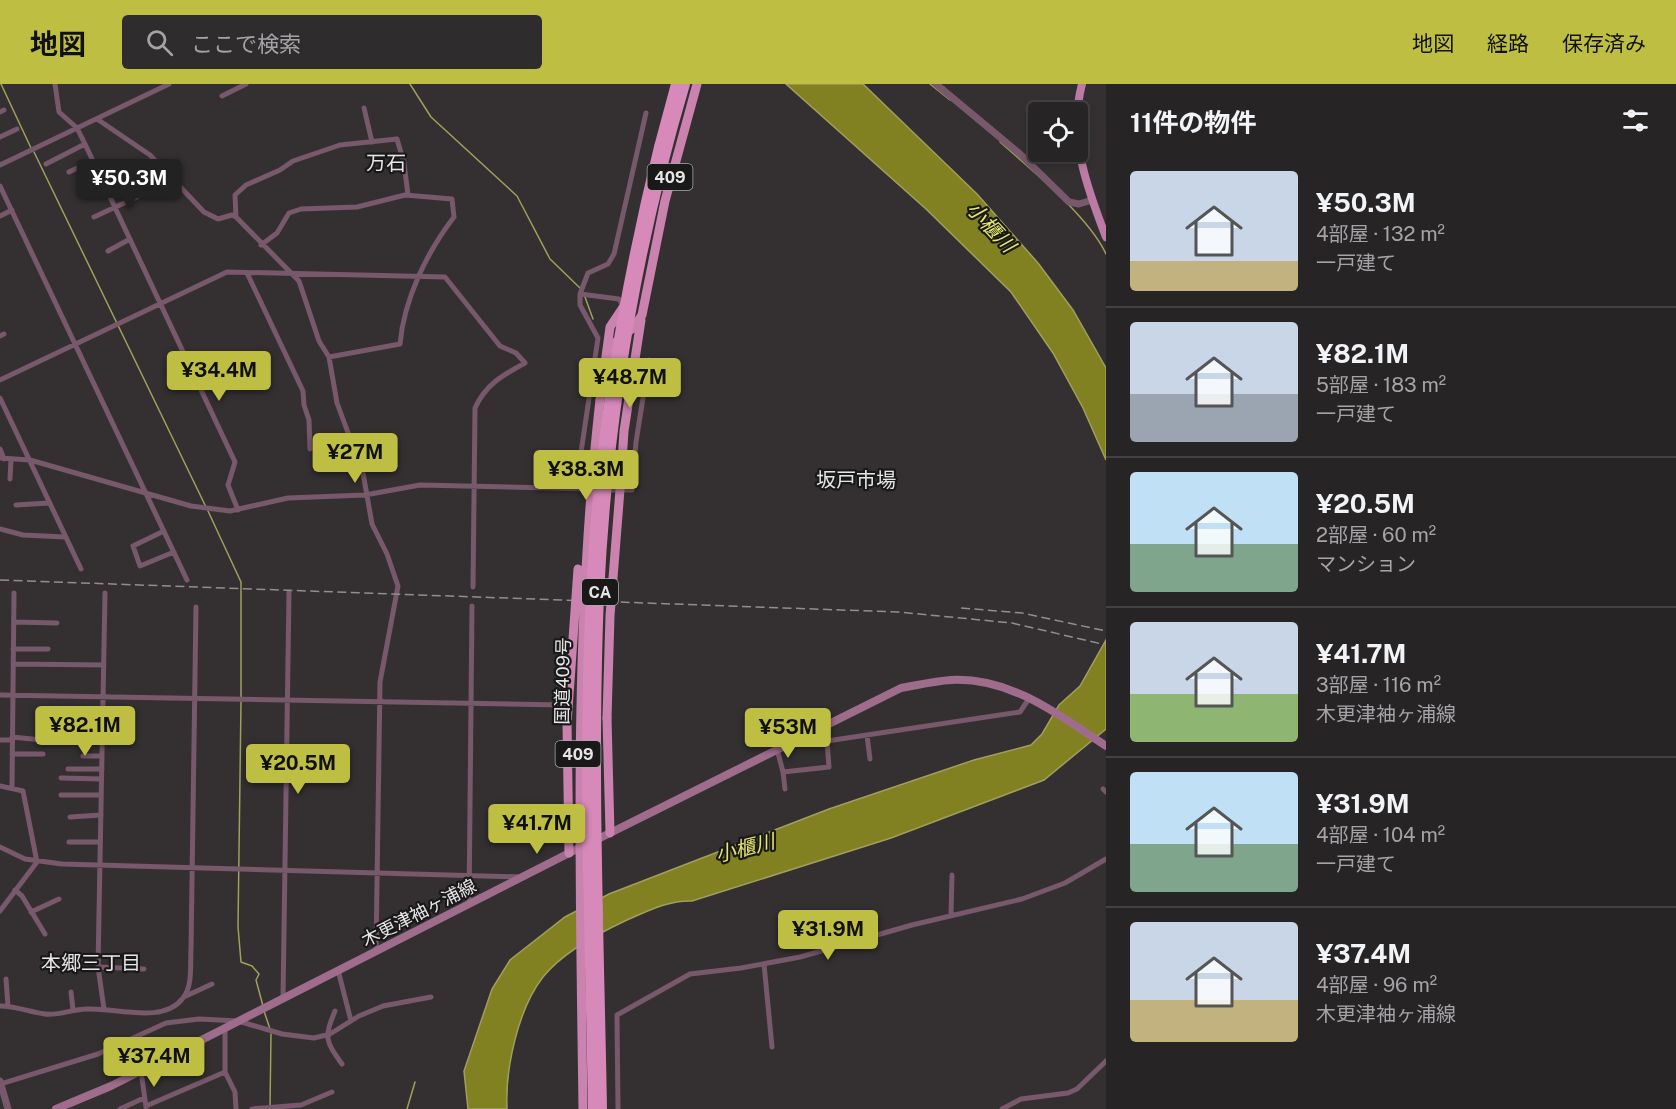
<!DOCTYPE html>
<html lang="ja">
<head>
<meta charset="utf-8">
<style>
	body { margin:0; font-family:"Public Sans","Noto Sans JP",sans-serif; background:#2f2c2e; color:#f1f3f6; height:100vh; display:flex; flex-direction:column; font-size:22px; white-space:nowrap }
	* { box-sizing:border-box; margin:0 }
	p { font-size:20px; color:#a4a4a7 }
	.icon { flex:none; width:33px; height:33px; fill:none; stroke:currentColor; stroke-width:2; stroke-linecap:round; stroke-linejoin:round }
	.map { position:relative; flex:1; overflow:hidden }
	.panel { display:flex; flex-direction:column; background:#272426; width:570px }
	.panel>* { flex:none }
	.fabs { position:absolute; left:1028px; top:18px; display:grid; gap:12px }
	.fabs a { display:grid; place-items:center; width:60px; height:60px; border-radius:6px; background:#272426; box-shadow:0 3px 9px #0003,0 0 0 2px #434143; font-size:30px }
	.price { position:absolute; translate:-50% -51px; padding:0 14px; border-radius:6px; background:#bebf42; color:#111; font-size:20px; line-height:39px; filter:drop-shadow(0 2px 3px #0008) }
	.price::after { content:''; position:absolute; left:50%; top:36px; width:18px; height:14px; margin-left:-9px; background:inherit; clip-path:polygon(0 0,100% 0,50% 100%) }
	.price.active { background:#222; color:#fff }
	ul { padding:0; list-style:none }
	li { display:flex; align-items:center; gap:18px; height:150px; padding:0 24px }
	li+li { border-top:2px solid #434143 }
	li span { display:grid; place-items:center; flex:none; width:168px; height:120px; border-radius:6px; color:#555 }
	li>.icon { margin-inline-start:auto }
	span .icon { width:72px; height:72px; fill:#fffc; stroke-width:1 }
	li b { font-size:26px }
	h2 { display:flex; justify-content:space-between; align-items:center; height:72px; padding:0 24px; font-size:26px }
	header { display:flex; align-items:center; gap:36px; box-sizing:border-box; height:84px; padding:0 30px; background:#bebf42; color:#111 }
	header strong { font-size:28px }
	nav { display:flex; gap:33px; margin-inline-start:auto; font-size:21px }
	.search { width:420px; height:54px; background:#2f2c2e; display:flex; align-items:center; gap:15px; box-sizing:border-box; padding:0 21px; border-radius:6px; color:#a4a4a7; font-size:22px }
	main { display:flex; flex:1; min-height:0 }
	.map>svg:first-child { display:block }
</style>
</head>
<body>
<header>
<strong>地図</strong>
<div class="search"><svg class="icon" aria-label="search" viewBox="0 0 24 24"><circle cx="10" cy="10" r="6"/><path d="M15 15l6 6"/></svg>ここで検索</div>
<nav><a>地図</a><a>経路</a><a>保存済み</a></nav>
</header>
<main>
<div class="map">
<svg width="1106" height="1025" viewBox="0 0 1106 1025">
	<rect width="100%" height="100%" fill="#343032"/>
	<path fill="#818122" stroke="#a09f5d" stroke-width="1.5" d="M 786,0 L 863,0 L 977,110 L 1038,179 L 1073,226 L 1106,284 L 1106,376 L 1083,324 L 1053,269 L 1011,208 L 926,125 Z
		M 1106,556 L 1106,645 L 1044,696 L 891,754 L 692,817 C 669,816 648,827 627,836 C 599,849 562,869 543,893 C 518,925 505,985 507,1025 L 468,1025 L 464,987 L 492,905 L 510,876 L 565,833 L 609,810 L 829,725 L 974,676 L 1031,661 L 1042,650 L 1059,621 L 1080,602 Z"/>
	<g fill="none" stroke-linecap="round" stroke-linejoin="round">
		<path stroke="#a09f5d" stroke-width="1.5" d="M 1,0 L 31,64
			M 410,0 L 431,33 L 517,112 L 550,175 L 580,204
			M 930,0 L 950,16
			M 1000,58 C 1032,86 1089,133 1106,170
			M 34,68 L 206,423
			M 585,213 L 593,235
			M 208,427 L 241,498 L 241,613
			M 241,618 L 238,843 L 241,878 L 252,882 L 259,890 L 256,896 L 263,922
			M 264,927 L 270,945
			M 270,1023 L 271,950
			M 407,1025 L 415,998"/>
		<path stroke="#78586b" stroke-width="5" d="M 55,0 L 59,28 L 77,44 L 85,60 L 235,378 L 228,401 L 238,426
			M 222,12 L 246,0
			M 364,24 L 372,58
			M 0,28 L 4,26
			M 97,35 L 150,71 L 204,128 L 218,135 L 232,131 L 236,133 L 299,197 L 319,257 L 329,273 L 337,319 L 363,389 L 372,440 L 387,470 L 398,502 L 380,598 L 376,867
			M 0,53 L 17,45
			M 46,80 L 85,60
			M 0,81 L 169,0
			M 69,88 L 92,77
			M 0,102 L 187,496
			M 0,132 L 12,126
			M 94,133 L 137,113
			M 236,133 L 235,111 L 246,101 L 280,86 L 293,77 L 340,61 L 397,55 L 404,79 L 408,111
			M 261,161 L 277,149 L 289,129 L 301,125 L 357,123 L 405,111 L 452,115 L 454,133 C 427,168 404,215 400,260 L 329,273
			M 108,167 L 130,155
			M 247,189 L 303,307 L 304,321 L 309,336 L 310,365
			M 580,210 L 619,215 L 623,222
			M 0,252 L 4,250
			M 0,296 L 227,188 L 445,193 L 500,262 L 516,269 L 525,279 C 503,291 486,300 475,324 L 473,503
			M 0,314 L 81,485
			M 0,365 L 4,375
			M 0,374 L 30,376 L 191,422 L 230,427 L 288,414 L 365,411 L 420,401 L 592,405
			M 10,395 L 11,375
			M 568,404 L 569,390 L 580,375 L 598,254 L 580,221 L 580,210 L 588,189 L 608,180 L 614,170 L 646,29
			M 607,406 L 632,406 L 636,358 L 649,276
			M 16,421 L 49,419
			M 0,445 L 23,451 L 65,453
			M 164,447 L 133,462 L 140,482 L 174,468
			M 14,538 L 57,539
			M 13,565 L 48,565
			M 13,580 L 104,581
			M 0,611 L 563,621
			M 867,651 L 870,675
			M 12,653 L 42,656
			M 0,656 L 12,656
			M 68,656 L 102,656
			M 793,658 L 807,660 L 1020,628 L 1030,613
			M 777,665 L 783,688
			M 12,670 L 43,670
			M 83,672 L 102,672
			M 68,685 L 102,685
			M 61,694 L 101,695
			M 0,702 L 23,707 L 37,778 L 0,827
			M 12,704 L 14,509
			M 785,705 L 783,688 L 829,683 L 827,657
			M 1103,705 L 1106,708
			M 61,711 L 101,711
			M 70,733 L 101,731
			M 69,758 L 100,758
			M 0,763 L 25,775 L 62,780 L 522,793
			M 15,806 L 22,812 L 45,850
			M 469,821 L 472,522
			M 31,828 L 59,815
			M 951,831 L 952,791
			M 764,880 L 772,963
			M 98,883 L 144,885
			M 338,886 L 351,937
			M 6,895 L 8,922
			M 71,908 L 73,926
			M 186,912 L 212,900
			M 283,914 L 289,508
			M 0,922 C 16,922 29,928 45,930 C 58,932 73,925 86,925 C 114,923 163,941 183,914 C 193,902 190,880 191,865 L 196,523
			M 104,925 L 98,883 L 105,509
			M 335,927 C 324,954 325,956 342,980
			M 225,944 L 225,988 L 235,1008 L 236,1025
			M 141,987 L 146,1023
			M 0,1000 L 98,970 L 166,939 L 199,935 L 238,937 L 282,950 L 314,954 L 330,950 L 359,932 L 383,922 L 431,913
			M 146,1022 L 225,988
			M 120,1025 L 144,1014
			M 252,1025 L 301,1021 L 332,1008
			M 618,1025 L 617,931 L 690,890 L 741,884 L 800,873 L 912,841 L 1022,815 L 1065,799 L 1106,775
			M 1002,1025 L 1021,1015 L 1068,1009 L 1077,1005 L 1106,977"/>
		<path stroke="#78586b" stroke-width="7" d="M 936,0 L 1020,70 L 1069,118 L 1079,120 L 1092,116
			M 0,997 L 8,1025"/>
		<path stroke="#9f6c8c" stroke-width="8" d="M 594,757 L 901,604 C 918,601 935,597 951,596 C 1011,593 1059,631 1106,662
			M 56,1025 L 111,1002 L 583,762"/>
		<path stroke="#bc7ba4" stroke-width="8" d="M 1082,0 C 1068,53 1087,104 1106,153"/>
		<path stroke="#ca82af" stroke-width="9" d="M 605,279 L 611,262 L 634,243 L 642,231 L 665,117 L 697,0
			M 600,316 L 610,243 L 624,222
			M 621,393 L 624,347 L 641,236
			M 607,634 L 610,749
			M 567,639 L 569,769"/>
		<path stroke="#d789ba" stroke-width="10" d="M 659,63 L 676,0
			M 591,926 L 593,1025"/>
		<path stroke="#918e90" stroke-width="1.5" stroke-dasharray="9 4.5" stroke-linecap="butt" d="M 0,496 L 898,528 L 1012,539 L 1106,561
			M 961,524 L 1022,529 L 1106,547"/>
		<path stroke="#ca82af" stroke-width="9" d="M 607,634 L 610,532 L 621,393
			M 567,639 L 578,485
			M 583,1025 C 580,787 573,553 600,316"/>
		<path stroke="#d789ba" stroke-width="10" d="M 591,926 C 588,787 584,649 591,510 C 598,359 623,209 659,63
			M 602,1025 C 599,854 592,682 599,511 C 607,339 636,165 685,0"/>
	</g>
	<g text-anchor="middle" stroke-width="4.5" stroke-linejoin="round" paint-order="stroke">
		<g fill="#1a191a" stroke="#aaa8a9" stroke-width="1.5">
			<rect x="647.5" y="80" width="45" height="26" rx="4.5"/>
			<rect x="582" y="495" width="36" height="26" rx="4.5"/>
			<rect x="555.5" y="657" width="45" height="26" rx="4.5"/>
		</g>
		<g font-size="16" font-weight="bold" fill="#e7e5e6">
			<text x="670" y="99">409</text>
			<text x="600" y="514">CA</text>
			<text x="578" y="676">409</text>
		</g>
		<g font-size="18" fill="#e7e5e6" stroke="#1a191a">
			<text transform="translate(563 597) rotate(-89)" y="6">国道409号</text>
			<text transform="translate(419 829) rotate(-27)" y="6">木更津袖ヶ浦線</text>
		</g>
		<g font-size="20" fill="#e7e5e6" stroke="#1a191a">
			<text x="386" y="86">万石</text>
			<text x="856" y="403">坂戸市場</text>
			<text x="91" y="886">本郷三丁目</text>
		</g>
		<g font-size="20" font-style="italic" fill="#e6e86e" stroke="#1a191a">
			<text transform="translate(991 143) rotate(47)" y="7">小櫃川</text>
			<text transform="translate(745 764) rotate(-14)" y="7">小櫃川</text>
		</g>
	</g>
</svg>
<div class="fabs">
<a><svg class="icon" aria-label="locate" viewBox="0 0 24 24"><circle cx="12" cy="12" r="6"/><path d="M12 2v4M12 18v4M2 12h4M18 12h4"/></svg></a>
</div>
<b class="price active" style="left:129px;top:126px">¥50.3M</b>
<b class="price" style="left:219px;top:318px">¥34.4M</b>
<b class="price" style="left:630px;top:325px">¥48.7M</b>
<b class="price" style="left:355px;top:400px">¥27M</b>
<b class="price" style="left:586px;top:417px">¥38.3M</b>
<b class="price" style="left:85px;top:673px">¥82.1M</b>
<b class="price" style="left:788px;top:675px">¥53M</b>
<b class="price" style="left:298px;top:711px">¥20.5M</b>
<b class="price" style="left:537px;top:771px">¥41.7M</b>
<b class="price" style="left:828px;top:877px">¥31.9M</b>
<b class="price" style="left:154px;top:1004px">¥37.4M</b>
</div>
<section class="panel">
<h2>11件の物件<svg class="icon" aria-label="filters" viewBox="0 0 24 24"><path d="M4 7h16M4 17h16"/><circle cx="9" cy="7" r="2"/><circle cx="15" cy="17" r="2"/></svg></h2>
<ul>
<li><span style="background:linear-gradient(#c9d6e8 75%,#c2b280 0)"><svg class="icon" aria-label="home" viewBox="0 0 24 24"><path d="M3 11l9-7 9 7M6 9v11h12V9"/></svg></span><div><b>¥50.3M</b><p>4部屋 · 132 m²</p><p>一戸建て</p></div></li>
<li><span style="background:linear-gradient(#c9d6e8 60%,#9aa5b1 0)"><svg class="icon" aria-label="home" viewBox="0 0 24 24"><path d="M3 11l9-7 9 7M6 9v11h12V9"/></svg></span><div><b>¥82.1M</b><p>5部屋 · 183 m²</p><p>一戸建て</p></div></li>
<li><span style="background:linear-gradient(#bfe0f5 60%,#7fa58c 0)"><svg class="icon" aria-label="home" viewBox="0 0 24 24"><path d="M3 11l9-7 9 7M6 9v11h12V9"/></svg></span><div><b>¥20.5M</b><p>2部屋 · 60 m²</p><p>マンション</p></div></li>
<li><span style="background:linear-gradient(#c9d6e8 60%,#8fb573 0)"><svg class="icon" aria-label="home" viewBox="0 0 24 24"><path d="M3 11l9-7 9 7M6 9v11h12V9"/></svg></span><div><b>¥41.7M</b><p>3部屋 · 116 m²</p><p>木更津袖ヶ浦線</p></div></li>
<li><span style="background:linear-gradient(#bfe0f5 60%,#7fa58c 0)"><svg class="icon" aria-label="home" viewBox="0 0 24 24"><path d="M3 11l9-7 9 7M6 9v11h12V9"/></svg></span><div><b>¥31.9M</b><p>4部屋 · 104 m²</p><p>一戸建て</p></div></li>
<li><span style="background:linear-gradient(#c9d6e8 65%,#c2b280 0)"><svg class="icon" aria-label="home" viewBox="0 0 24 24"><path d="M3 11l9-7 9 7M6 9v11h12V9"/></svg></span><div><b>¥37.4M</b><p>4部屋 · 96 m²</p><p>木更津袖ヶ浦線</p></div></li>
</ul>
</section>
</main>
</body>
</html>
